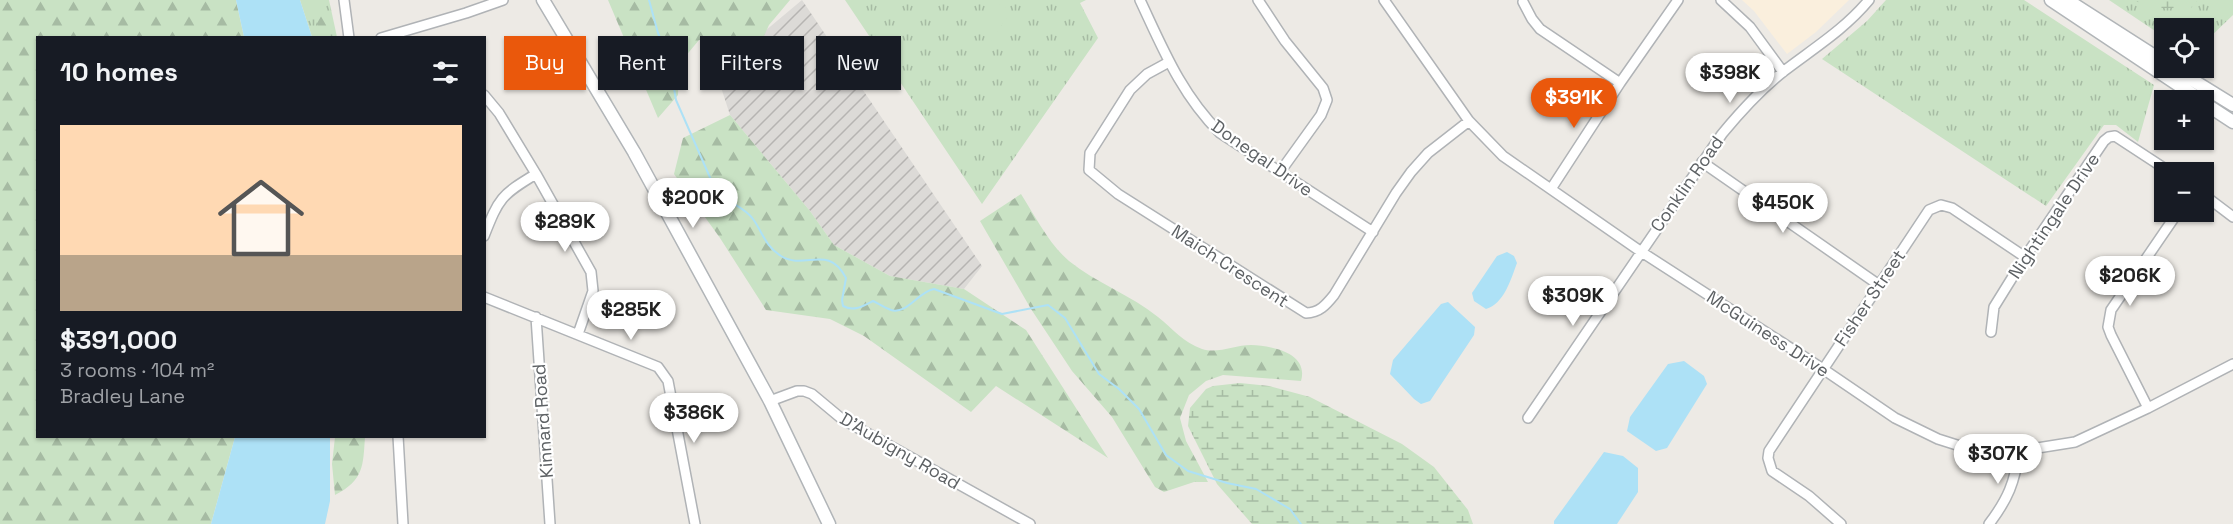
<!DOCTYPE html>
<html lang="en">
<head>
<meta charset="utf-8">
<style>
	body { margin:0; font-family:"Space Grotesk",sans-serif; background:#242831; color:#f1f3f6; height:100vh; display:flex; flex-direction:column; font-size:22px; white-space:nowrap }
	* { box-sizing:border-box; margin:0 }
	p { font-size:20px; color:#9ea1a6 }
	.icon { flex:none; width:33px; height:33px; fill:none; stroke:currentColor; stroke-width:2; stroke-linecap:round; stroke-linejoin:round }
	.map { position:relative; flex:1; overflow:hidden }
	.panel { position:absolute; left:36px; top:36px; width:450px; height:402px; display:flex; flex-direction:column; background:#171b24; border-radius:0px; box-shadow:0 2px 4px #0004 }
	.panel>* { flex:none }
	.guide { position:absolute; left:504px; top:36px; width:570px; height:54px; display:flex; gap:12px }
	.buttons { position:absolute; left:2154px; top:18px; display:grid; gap:12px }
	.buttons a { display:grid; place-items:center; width:60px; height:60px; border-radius:0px; background:#171b24; box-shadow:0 2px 4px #0004; font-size:30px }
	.price { position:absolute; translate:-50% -51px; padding:0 14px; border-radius:21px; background:#fff; color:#222; font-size:20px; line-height:39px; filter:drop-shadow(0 2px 3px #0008) }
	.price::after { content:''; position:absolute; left:50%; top:36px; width:18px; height:14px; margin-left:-9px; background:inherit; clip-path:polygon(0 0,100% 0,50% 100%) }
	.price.selected { background:#ea580c; color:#fff }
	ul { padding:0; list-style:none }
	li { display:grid; align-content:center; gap:12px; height:318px; padding:0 24px }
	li+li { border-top:2px solid #363941 }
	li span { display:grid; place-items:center; height:186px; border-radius:0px; color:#555 }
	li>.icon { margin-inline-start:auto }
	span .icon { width:108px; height:108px; fill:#fffc; stroke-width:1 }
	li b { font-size:26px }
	h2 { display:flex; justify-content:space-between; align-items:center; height:72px; padding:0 24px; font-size:26px }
	.pill { padding:0 21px; border-radius:0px; background:#171b24; box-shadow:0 2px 4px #0004; font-size:21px; line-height:54px }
	.pill.selected { background:#ea580c; color:#fff }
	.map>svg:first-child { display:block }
</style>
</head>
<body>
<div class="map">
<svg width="2233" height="524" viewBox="0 0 2233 524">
	<defs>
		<pattern id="industrial-furrows" width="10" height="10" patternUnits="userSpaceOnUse" patternTransform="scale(1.5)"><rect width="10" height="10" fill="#dcdad7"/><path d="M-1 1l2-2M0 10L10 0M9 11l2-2" fill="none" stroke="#b6b4b2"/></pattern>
		<pattern id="grass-tufts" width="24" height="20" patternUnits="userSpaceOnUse" patternTransform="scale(1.5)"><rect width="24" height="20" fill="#c9e2c4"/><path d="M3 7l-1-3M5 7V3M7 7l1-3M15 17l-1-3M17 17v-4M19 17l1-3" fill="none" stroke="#a6bba3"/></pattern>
		<pattern id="forest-firs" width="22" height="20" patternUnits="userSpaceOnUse" patternTransform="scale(1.5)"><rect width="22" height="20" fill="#c9e2c4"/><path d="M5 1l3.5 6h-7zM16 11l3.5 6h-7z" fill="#a6bba3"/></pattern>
		<pattern id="wetland-marsh" width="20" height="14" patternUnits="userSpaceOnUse" patternTransform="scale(1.5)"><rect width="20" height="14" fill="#c9e2c4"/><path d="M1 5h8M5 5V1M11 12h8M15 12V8" fill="none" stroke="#a6bba3"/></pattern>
	</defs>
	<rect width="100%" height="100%" fill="#edeae5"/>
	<path fill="#faefdd" d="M 1742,0 L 1849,0 L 1816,32 L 1787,54 L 1754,11 Z"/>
	<path fill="url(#industrial-furrows)" d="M 802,0 L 982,266 L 964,289 L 890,276 L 834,245 L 810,211 L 730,115 L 716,72 Z"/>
	<path fill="url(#grass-tufts)" d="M 300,0 L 329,0 L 337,37 L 312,37 Z
		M 845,0 L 1086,0 L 1080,3 L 1098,38 L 982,204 Z
		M 1886,0 L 2024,0 L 2154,85 L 2138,142 L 2116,125 L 2104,125 L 2046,206 L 1822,59 L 1867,21 Z
		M 2109,0 L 2233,0 L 2233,15 L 2204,43 L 2204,28 L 2164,28 L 2164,37 Z"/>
	<path fill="url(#forest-firs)" d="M 0,0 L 236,0 L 244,37 L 38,38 L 38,436 L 235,437 L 211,524 L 0,524 Z
		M 308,0 L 322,0 L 330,37 L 322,37 Z
		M 608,0 L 790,0 L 769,25 L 762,40 L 743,52 L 699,40 L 679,64 L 678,95 L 658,118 Z
		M 730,115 L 810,211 L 834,245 L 890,276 L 964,289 L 1026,330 L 1108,458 L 996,386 L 971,412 L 864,336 L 830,319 L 766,310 L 720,238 L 674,174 L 683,138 Z
		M 1021,194 C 1035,216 1049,244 1069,261 C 1096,283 1131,295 1158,317 C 1172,328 1184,343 1202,349 C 1218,354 1235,345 1251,345 C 1273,346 1309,353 1301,381 L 1223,375 L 1206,381 L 1189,395 L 1180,418 L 1186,441 L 1208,482 L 1194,482 L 1164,492 L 1155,487 L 1112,417 L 1072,371 L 1031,309 L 980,221 Z
		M 335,437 L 365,437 C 363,466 364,480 335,495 L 332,464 Z"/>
	<path fill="url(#wetland-marsh)" d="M 2130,0 L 2198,0 L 2191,8 L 2161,8 Z
		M 1240,383 L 1269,386 L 1310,397 L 1402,444 L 1434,467 L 1468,510 L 1473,524 L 1252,524 L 1217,484 L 1188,426 L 1190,408 L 1206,389 L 1213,386 Z"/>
	<path fill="#c9e2c4" d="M 994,0 L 1011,12 L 991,41 L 973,28 Z"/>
	<path fill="#ade1f6" d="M 236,0 L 300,0 L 312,37 L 244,37 Z
		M 1507,252 L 1514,256 L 1517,263 C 1511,279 1504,304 1486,309 L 1474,301 L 1472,293 L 1497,256 Z
		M 1448,302 L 1475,327 L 1474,335 L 1430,401 L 1421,404 L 1414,399 L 1390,374 L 1393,360 L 1441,304 Z
		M 1684,361 L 1704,376 L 1707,384 L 1667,448 L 1656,451 L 1627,431 L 1630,417 L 1668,364 Z
		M 235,437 L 330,437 L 330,501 L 325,524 L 211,524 Z
		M 1604,452 L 1623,456 L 1638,468 L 1638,492 L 1617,524 L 1554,524 L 1554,521 Z"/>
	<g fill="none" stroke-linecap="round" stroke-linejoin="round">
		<path stroke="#ade1f6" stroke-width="2" d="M 649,0 L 658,33 L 669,59 L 676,100 L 712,182 C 715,186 717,190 720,194 C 729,203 746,208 753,219 C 763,233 765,246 781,256 C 805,271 828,243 846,278 L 842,300 L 843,306 C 854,312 863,306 873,301 C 879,304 885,308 891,310 C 907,315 919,291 934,289 L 1002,314 L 1048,305 L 1065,318 L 1099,374 L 1119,389 L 1139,409 L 1166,455 L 1188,471 L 1227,483 L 1256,489 L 1290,509 L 1301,524"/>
		<defs>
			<path id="street" d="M 344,0 L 349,38
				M 1140,0 C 1163,49 1181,94 1220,133 L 1373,232
				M 1258,0 L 1285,41 L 1323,88 L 1327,100 L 1321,115 L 1280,172
				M 1384,0 L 1469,121 L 1503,156 L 1640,251 L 1823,369 L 1895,418 L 1938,439 L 1960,446 L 1984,450 L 2019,451 L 2075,442 L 2148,408 L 2233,364
				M 1721,0 L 1750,27 L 1783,72
				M 1523,2 L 1532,19 L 1540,29 L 1620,83
				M 381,38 L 466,13 L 503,0
				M 1169,62 L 1147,74 L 1130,90 L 1090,153 L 1089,170 L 1118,194 L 1306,313 C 1319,313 1326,305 1334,295 L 1396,193 L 1411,172 L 1428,153 L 1469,121
				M 484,95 L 499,113 L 536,174 L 591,272 L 593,291 L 578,334
				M 1702,162 L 1879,285
				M 1551,189 L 1620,83 L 1678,0
				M 2204,195 L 2233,217
				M 484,236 C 499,198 501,195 536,174
				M 484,297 L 658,367 L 668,381 L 695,524
				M 536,317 L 550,524
				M 1991,332 L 1994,307 L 2025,257 L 2104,141 L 2109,137 L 2115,136 L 2170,172
				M 770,401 L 797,391 L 804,391 L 812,394 L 842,419 L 1030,524
				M 2148,408 L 2111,335 L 2108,327 L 2111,310 L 2178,212
				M 1528,418 L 1722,134 C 1741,111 1760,90 1784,71 C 1814,48 1845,29 1869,0
				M 398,436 L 403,524
				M 1841,524 L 1809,496 L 1772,471 L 1768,458 L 1769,451 L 1929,210 L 1941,205 L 1952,208 L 2025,257
				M 1989,524 C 2008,499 2015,482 2019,451"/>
			<path id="secondary" d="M 543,0 L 634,152 L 770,401 L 829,524
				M 2051,0 L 2201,100
				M 2067,0 L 2164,62
				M 2173,68 L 2233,105
				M 2204,103 L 2233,122"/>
		</defs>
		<use href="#street" stroke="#b0b3b6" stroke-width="12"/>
		<use href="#secondary" stroke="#b1b5b8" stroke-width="15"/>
		<use href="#street" stroke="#fff" stroke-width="9"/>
		<use href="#secondary" stroke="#fff" stroke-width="12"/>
	</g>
	<g text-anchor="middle" stroke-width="4.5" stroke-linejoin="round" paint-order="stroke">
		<g font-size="18" fill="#5d6164" stroke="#fff">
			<text transform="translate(1262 158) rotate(35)" y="6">Donegal Drive</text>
			<text transform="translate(1687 184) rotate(-55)" y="6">Conklin Road</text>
			<text transform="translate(2054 216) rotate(-56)" y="6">Nightingale Drive</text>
			<text transform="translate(1230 266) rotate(33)" y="6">Maich Crescent</text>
			<text transform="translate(1870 298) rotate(-56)" y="6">Fisher Street</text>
			<text transform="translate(1768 334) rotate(33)" y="6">McGuiness Drive</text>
			<text transform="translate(543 421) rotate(-94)" y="6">Kinnard Road</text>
			<text transform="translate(900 451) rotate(30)" y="6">D'Aubigny Road</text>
		</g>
	</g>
</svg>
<div class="buttons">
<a><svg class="icon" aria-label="locate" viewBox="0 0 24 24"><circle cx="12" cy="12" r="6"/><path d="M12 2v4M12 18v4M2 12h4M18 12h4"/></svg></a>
<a>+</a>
<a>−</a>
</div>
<b class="price" style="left:1730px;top:104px">$398K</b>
<b class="price selected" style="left:1574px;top:129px">$391K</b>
<b class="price" style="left:693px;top:229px">$200K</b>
<b class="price" style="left:1783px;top:234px">$450K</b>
<b class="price" style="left:565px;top:253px">$289K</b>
<b class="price" style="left:2130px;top:307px">$206K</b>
<b class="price" style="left:1573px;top:327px">$309K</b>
<b class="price" style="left:631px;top:341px">$285K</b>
<b class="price" style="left:694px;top:444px">$386K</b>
<b class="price" style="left:1998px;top:485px">$307K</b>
<div class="guide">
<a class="pill selected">Buy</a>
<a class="pill">Rent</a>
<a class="pill">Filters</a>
<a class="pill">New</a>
</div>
<section class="panel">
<h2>10 homes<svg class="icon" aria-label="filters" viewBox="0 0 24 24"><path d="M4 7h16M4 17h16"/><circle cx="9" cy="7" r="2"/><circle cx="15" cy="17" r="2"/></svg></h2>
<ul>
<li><span style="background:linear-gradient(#ffd9b3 70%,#b9a48a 0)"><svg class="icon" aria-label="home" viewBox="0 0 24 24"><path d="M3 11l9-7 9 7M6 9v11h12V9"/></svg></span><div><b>$391,000</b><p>3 rooms · 104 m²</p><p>Bradley Lane</p></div></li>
</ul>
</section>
</div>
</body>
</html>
